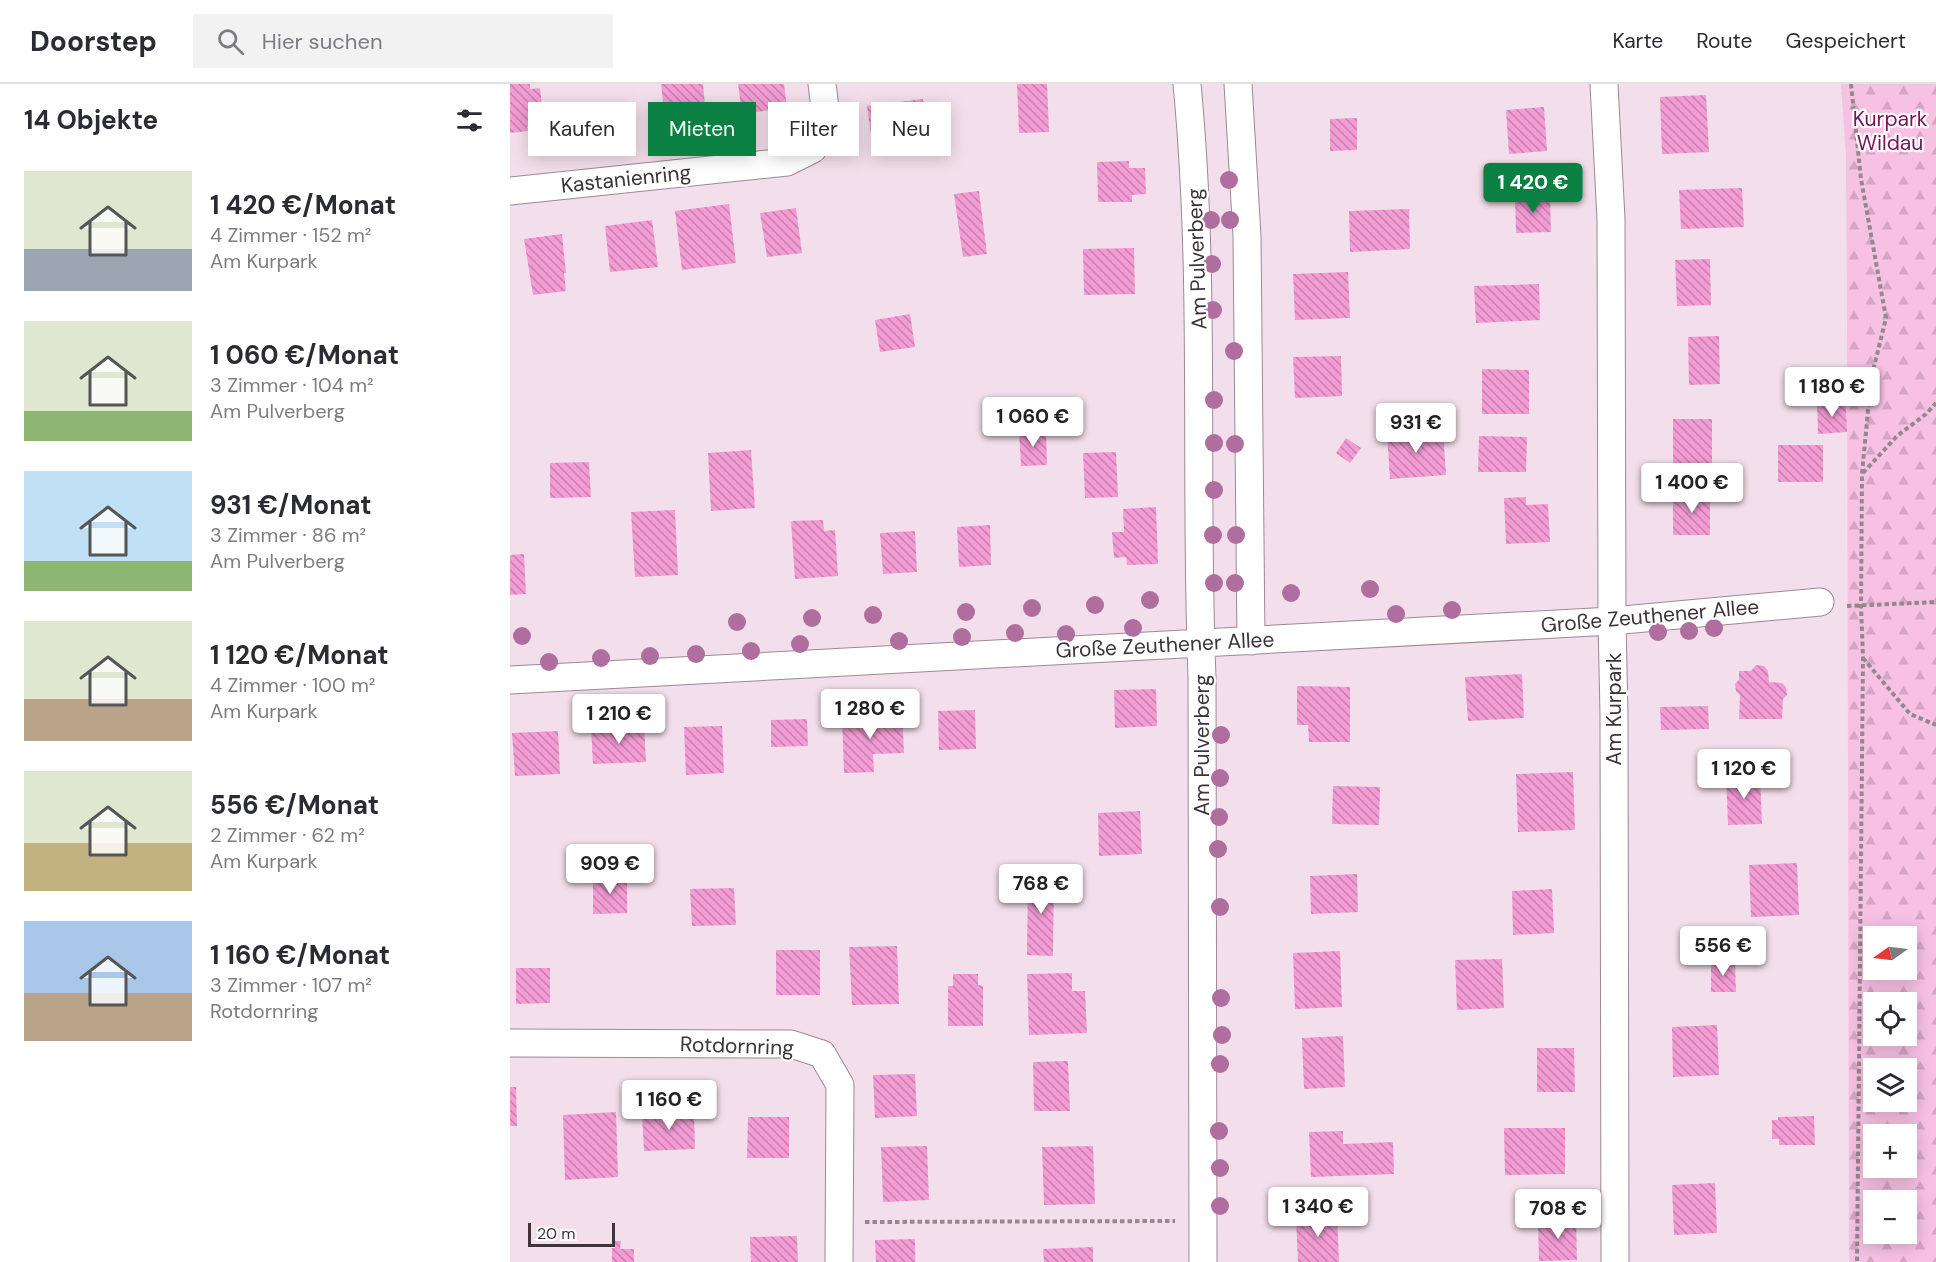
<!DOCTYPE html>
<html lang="de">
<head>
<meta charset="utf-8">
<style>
	body { margin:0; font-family:"DM Sans",sans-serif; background:#f2f2f3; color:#2b2b33; height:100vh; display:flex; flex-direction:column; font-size:22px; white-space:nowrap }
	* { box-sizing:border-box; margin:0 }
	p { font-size:20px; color:#7c7c81 }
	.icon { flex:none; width:33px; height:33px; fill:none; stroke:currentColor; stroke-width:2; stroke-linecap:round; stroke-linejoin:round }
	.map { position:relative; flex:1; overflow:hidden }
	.side { display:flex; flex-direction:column; background:#fff; width:510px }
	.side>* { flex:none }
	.hud { position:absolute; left:18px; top:18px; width:570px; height:54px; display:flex; gap:12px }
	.needle { width:39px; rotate:256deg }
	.fabs { position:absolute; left:1353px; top:842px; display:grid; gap:12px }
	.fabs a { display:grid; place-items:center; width:54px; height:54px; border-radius:0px; background:#fff; box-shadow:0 3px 15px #0003; font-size:30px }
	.scale { position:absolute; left:18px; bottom:15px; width:87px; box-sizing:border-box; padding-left:6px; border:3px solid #3c3439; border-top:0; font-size:16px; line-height:21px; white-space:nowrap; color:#3c3439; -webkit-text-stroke:4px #fff; paint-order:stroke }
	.price { position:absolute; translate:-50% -51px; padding:0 14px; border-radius:6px; background:#fff; color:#222; font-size:20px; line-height:39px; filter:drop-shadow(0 2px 3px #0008) }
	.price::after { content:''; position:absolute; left:50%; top:36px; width:18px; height:14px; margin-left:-9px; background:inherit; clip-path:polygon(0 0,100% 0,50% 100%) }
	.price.current { background:#0b8043; color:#fff }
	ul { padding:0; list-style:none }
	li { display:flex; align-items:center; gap:18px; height:150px; padding:0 24px }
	li span { display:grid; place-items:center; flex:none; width:168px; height:120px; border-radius:0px; color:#555 }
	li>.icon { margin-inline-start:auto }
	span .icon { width:72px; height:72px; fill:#fffc; stroke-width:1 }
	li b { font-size:26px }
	h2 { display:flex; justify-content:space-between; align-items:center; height:72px; padding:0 24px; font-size:26px }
	.pill { padding:0 21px; border-radius:0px; background:#fff; box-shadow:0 3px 15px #0003; font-size:21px; line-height:54px }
	.pill.current { background:#0b8043; color:#fff }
	header { display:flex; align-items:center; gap:36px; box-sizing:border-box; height:84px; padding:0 30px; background:#fff; border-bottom:2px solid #e1e1e2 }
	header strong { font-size:28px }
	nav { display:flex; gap:33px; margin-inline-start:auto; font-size:21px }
	.search { width:420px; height:54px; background:#f2f2f3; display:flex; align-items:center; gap:15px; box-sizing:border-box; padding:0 21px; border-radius:0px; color:#7c7c81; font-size:22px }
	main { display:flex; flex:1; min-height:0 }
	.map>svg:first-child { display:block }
</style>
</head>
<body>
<header>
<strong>Doorstep</strong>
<div class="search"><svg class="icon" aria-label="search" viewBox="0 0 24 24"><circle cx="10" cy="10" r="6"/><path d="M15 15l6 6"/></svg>Hier suchen</div>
<nav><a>Karte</a><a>Route</a><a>Gespeichert</a></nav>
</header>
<main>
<section class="side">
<h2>14 Objekte<svg class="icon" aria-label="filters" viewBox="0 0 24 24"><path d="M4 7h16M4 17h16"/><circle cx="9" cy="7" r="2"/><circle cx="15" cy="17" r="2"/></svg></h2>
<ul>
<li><span style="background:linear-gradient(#dfe7d0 65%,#9aa5b1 0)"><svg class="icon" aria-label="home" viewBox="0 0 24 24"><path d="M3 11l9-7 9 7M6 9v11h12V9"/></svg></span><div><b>1 420 €/Monat</b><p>4 Zimmer · 152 m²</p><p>Am Kurpark</p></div></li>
<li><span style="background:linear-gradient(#dfe7d0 75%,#8fb573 0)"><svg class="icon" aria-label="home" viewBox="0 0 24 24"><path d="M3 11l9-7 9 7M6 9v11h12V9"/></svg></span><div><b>1 060 €/Monat</b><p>3 Zimmer · 104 m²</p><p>Am Pulverberg</p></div></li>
<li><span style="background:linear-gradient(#bfe0f5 75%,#8fb573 0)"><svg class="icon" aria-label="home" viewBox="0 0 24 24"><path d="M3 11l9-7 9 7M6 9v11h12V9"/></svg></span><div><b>931 €/Monat</b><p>3 Zimmer · 86 m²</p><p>Am Pulverberg</p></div></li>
<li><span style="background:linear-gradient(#dfe7d0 65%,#b9a48a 0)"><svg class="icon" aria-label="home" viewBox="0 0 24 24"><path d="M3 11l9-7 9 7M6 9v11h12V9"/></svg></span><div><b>1 120 €/Monat</b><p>4 Zimmer · 100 m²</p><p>Am Kurpark</p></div></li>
<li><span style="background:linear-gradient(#dfe7d0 60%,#c2b280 0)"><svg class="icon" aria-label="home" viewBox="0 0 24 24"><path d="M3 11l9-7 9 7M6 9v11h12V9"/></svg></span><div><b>556 €/Monat</b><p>2 Zimmer · 62 m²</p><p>Am Kurpark</p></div></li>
<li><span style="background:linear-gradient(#a9c7e8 60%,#b9a48a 0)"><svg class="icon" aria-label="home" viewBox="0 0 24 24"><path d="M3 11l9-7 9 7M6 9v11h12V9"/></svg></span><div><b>1 160 €/Monat</b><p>3 Zimmer · 107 m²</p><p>Rotdornring</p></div></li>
</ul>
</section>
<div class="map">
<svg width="1426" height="1178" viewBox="0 0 1426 1178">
	<defs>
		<pattern id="forest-firs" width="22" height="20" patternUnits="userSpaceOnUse" patternTransform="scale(1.5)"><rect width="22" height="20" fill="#f7c1e3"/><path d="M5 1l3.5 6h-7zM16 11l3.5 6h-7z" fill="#d5a6c4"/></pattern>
		<pattern id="building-back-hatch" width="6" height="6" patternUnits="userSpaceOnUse" patternTransform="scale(1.5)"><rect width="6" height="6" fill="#f39cd4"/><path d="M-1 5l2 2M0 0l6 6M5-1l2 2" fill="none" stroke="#c680ad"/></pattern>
	</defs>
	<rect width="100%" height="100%" fill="#f3dfeb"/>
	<path fill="url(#forest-firs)" fill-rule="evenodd" d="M 1331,0 L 1426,0 L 1426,1178 L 1339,1178 L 1337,239 L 1336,73 ZM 1364,852 L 1396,852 L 1396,885 L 1364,885 ZM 1364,918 L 1396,918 L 1396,951 L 1364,951 ZM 1364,984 L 1396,984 L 1396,1017 L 1364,1017 ZM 1364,1050 L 1396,1050 L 1396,1083 L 1364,1083 ZM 1364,1116 L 1396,1116 L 1396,1149 L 1364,1149 Z"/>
	<path fill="url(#building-back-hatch)" d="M 0,0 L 20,0 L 20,5 L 30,4 L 34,41 L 17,43 L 18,47 L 0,49 Z
		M 151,0 L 193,0 L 196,32 L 155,37 Z
		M 228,0 L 274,0 L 277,24 L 232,30 Z
		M 507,0 L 537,0 L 539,48 L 509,49 Z
		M 1196,11 L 1199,68 L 1152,70 L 1150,13 Z
		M 413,15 L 418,52 L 384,56 L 385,69 L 364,72 L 357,22 Z
		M 1034,23 L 1037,67 L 999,70 L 996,26 Z
		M 847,34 L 847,66 L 820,67 L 820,35 Z
		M 619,77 L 619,84 L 635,84 L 636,110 L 622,111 L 622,118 L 588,118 L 587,78 Z
		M 1232,104 L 1234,143 L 1171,145 L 1169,106 Z
		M 469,107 L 477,170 L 453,173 L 444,110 Z
		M 1040,111 L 1041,148 L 1006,149 L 1005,112 Z
		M 219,120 L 226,179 L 172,186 L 165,127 Z
		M 286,124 L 292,169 L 257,173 L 250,129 Z
		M 899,125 L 900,165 L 840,168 L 839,127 Z
		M 142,136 L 148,183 L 100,188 L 95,142 Z
		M 52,150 L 56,189 L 54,189 L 56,207 L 23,211 L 14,155 Z
		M 624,164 L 625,210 L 574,211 L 573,165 Z
		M 1200,175 L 1201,221 L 1167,222 L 1165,176 Z
		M 838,188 L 840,234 L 785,236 L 783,190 Z
		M 1029,200 L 1030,236 L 966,239 L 964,202 Z
		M 400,230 L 405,263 L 370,268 L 365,236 Z
		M 1209,252 L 1210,300 L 1179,301 L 1178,253 Z
		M 831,272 L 832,312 L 785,314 L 783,273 Z
		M 972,285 L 1019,286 L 1019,330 L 972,330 Z
		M 1307,319 L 1336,319 L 1337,348 L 1308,350 Z
		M 1163,335 L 1202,335 L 1202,382 L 1163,382 Z
		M 933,346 L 936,391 L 880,395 L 877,350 Z
		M 536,347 L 537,381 L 511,382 L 509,348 Z
		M 969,352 L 1017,353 L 1016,388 L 968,388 Z
		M 836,354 L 851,364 L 840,379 L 826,369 Z
		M 1268,361 L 1313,361 L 1313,398 L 1268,398 Z
		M 241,366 L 245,424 L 201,427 L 198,369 Z
		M 606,368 L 608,413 L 575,414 L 573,369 Z
		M 79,378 L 81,413 L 40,414 L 40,379 Z
		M 1163,410 L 1200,410 L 1200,451 L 1163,451 Z
		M 1016,413 L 1016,421 L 1038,420 L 1040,458 L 996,460 L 994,414 Z
		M 646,423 L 648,480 L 617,481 L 616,473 L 604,474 L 602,448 L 614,448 L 613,425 Z
		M 165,426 L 168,491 L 125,493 L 121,428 Z
		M 313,436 L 314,447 L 325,446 L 328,492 L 285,495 L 281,437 Z
		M 480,441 L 481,481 L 449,483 L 447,443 Z
		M 405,447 L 407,488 L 373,490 L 370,449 Z
		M 14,470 L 16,510 L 0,511 L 0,471 Z
		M 1246,581 L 1254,582 L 1258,587 L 1259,598 L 1272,599 L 1276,603 L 1277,611 L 1273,615 L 1272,635 L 1229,635 L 1230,611 L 1226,607 L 1225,600 L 1229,596 L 1229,587 L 1241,587 Z
		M 1012,590 L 1014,634 L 958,637 L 955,593 Z
		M 787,602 L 840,603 L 840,658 L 799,658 L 798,641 L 787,641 Z
		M 646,605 L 647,642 L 605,644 L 604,606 Z
		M 1198,622 L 1199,645 L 1151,646 L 1150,623 Z
		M 465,626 L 466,665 L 429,666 L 428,627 Z
		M 392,631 L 394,669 L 363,670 L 364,688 L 334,689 L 332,633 Z
		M 297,635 L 298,662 L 261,663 L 261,636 Z
		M 134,641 L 136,678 L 83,680 L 81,644 Z
		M 212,642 L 214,689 L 176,691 L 174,643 Z
		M 48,647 L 50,690 L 5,692 L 2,649 Z
		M 1063,688 L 1065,746 L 1008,748 L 1006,690 Z
		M 1250,690 L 1252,740 L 1218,741 L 1216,691 Z
		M 823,702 L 870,703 L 869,741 L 822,740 Z
		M 630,727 L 632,770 L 589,772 L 588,729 Z
		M 1287,779 L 1289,831 L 1241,833 L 1239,781 Z
		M 847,790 L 848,828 L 801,830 L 800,792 Z
		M 518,791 L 544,791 L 543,872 L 517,871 Z
		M 83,792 L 117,793 L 117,829 L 83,830 Z
		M 224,804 L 226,841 L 182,842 L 180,805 Z
		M 1042,805 L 1044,849 L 1003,851 L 1002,807 Z
		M 387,862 L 389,920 L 342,921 L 339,863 Z
		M 266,866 L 310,866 L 310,911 L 266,911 Z
		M 830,867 L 832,923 L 785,925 L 783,869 Z
		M 992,875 L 994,924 L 947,926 L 945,876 Z
		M 1201,877 L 1225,877 L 1226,908 L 1201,908 Z
		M 6,884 L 40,884 L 40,919 L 6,920 Z
		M 562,889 L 562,907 L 575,907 L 577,949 L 519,951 L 517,890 Z
		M 443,890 L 468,890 L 468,901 L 473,902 L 473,942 L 438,942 L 438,902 L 443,902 Z
		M 1207,941 L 1209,991 L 1163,993 L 1162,943 Z
		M 833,952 L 835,1003 L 794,1005 L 792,954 Z
		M 1027,964 L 1064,964 L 1065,1008 L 1027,1008 Z
		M 558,977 L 560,1027 L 524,1027 L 523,978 Z
		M 405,990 L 407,1032 L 365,1034 L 363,991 Z
		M 0,1003 L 6,1003 L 7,1042 L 0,1042 Z
		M 106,1028 L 108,1093 L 55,1096 L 53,1031 Z
		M 184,1028 L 185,1065 L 134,1067 L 132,1030 Z
		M 1304,1032 L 1305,1061 L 1269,1061 L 1269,1055 L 1262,1055 L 1262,1036 L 1268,1036 L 1268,1033 Z
		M 238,1033 L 279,1033 L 279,1074 L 237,1074 Z
		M 994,1044 L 1055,1044 L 1055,1090 L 995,1091 Z
		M 833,1047 L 833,1060 L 883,1058 L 884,1090 L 801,1093 L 799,1048 Z
		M 417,1062 L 419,1116 L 373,1118 L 371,1063 Z
		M 583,1062 L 585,1120 L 534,1121 L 532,1063 Z
		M 1205,1099 L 1207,1149 L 1164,1151 L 1162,1101 Z
		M 827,1130 L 829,1178 L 788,1178 L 786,1132 Z
		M 1066,1136 L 1067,1176 L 1029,1177 L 1028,1137 Z
		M 287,1152 L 288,1178 L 241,1178 L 240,1153 Z
		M 405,1155 L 405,1178 L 366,1178 L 365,1156 Z
		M 105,1157 L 111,1157 L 110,1165 L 124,1165 L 124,1178 L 102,1178 L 102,1164 L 105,1164 Z
		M 583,1163 L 583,1178 L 534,1178 L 533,1165 Z"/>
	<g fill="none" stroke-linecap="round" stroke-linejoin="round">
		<defs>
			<path id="minor" d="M 677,0 C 696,197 684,395 692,593 L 693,1178
				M 728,0 L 737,152 L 741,557
				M 1094,0 L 1101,135 L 1102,537 L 1104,631 L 1105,1178
				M 0,107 L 277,78 L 303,65 L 317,40 L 312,0
				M 0,596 L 1102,537 L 1310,518
				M 0,959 L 281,960 L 312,970 L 330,1001 L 329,1178"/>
		</defs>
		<use href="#minor" stroke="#9c8994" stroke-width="29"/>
		<path stroke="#95878f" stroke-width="4" stroke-dasharray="4.5 3" stroke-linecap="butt" d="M 1341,0 L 1351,95 L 1376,234 L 1361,295 L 1352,390 L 1351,522 L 1353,574 L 1347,1178
			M 1353,389 L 1387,352 L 1416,330 L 1426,319
			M 1337,522 L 1426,518
			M 1353,574 L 1400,630 L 1426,641
			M 355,1138 L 665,1137"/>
		<use href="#minor" stroke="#fff" stroke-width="27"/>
	</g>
	<g fill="#af6e9d">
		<circle cx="719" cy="96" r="9"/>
		<circle cx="701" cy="136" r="9"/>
		<circle cx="720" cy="136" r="9"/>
		<circle cx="702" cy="180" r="9"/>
		<circle cx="703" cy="226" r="9"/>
		<circle cx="724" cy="267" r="9"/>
		<circle cx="704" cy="316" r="9"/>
		<circle cx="704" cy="359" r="9"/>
		<circle cx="725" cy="360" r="9"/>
		<circle cx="704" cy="406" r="9"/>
		<circle cx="703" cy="451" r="9"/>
		<circle cx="726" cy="451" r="9"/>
		<circle cx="704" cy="499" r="9"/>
		<circle cx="725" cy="499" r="9"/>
		<circle cx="860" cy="505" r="9"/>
		<circle cx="781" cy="509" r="9"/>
		<circle cx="640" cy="516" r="9"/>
		<circle cx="585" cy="521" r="9"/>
		<circle cx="522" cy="524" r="9"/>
		<circle cx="942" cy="526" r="9"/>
		<circle cx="456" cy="528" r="9"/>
		<circle cx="886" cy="530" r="9"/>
		<circle cx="363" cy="531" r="9"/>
		<circle cx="302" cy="534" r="9"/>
		<circle cx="227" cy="538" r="9"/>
		<circle cx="623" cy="544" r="9"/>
		<circle cx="1204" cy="544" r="9"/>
		<circle cx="1179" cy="547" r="9"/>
		<circle cx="1148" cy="548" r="9"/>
		<circle cx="505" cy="549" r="9"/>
		<circle cx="556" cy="550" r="9"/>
		<circle cx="12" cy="552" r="9"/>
		<circle cx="452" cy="553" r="9"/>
		<circle cx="389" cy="557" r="9"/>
		<circle cx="290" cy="560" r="9"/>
		<circle cx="241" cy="567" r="9"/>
		<circle cx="186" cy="570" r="9"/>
		<circle cx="140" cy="572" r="9"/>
		<circle cx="91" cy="574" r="9"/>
		<circle cx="39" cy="578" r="9"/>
		<circle cx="711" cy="651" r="9"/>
		<circle cx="710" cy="694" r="9"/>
		<circle cx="709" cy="733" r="9"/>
		<circle cx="708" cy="765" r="9"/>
		<circle cx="710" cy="823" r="9"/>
		<circle cx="711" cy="914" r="9"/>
		<circle cx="712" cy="951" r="9"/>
		<circle cx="710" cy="980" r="9"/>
		<circle cx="709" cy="1047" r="9"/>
		<circle cx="710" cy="1084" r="9"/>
		<circle cx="710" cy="1122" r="9"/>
	</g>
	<g text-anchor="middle" stroke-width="4.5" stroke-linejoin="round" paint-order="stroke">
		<g font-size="21" fill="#77115e" stroke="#fff">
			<text x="1380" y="42">Kurpark<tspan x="1380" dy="24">Wildau</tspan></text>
		</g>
		<g font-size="21" fill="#3c3439" stroke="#fff">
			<text transform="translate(116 95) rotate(-6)" y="7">Kastanienring</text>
			<text transform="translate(687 175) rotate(-92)" y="7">Am Pulverberg</text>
			<text transform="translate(1140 532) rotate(-5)" y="7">Große Zeuthener Allee</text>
			<text transform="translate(655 561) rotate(-3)" y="7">Große Zeuthener Allee</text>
			<text transform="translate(1104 625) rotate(-90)" y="7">Am Kurpark</text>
			<text transform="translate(692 661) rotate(-90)" y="7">Am Pulverberg</text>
			<text transform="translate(227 962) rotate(2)" y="7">Rotdornring</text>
		</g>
	</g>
</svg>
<div class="fabs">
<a><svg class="needle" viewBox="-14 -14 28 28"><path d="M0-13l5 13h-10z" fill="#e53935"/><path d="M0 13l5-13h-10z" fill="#7c7c81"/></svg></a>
<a><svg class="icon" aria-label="locate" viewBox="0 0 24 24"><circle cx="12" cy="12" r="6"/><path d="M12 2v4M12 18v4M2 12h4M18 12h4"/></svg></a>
<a><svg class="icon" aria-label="layers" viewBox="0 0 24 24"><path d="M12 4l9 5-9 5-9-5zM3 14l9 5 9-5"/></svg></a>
<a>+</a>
<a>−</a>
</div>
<div class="scale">20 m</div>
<b class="price current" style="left:1023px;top:130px">1 420 €</b>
<b class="price" style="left:1322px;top:334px">1 180 €</b>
<b class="price" style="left:523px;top:364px">1 060 €</b>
<b class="price" style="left:906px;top:370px">931 €</b>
<b class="price" style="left:1182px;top:430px">1 400 €</b>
<b class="price" style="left:360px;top:656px">1 280 €</b>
<b class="price" style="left:109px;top:661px">1 210 €</b>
<b class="price" style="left:1234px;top:716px">1 120 €</b>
<b class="price" style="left:100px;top:811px">909 €</b>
<b class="price" style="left:531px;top:831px">768 €</b>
<b class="price" style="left:1213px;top:893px">556 €</b>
<b class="price" style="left:159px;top:1047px">1 160 €</b>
<b class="price" style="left:808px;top:1154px">1 340 €</b>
<b class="price" style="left:1048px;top:1156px">708 €</b>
<div class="hud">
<a class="pill">Kaufen</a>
<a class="pill current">Mieten</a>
<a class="pill">Filter</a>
<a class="pill">Neu</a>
</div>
</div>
</main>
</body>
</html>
